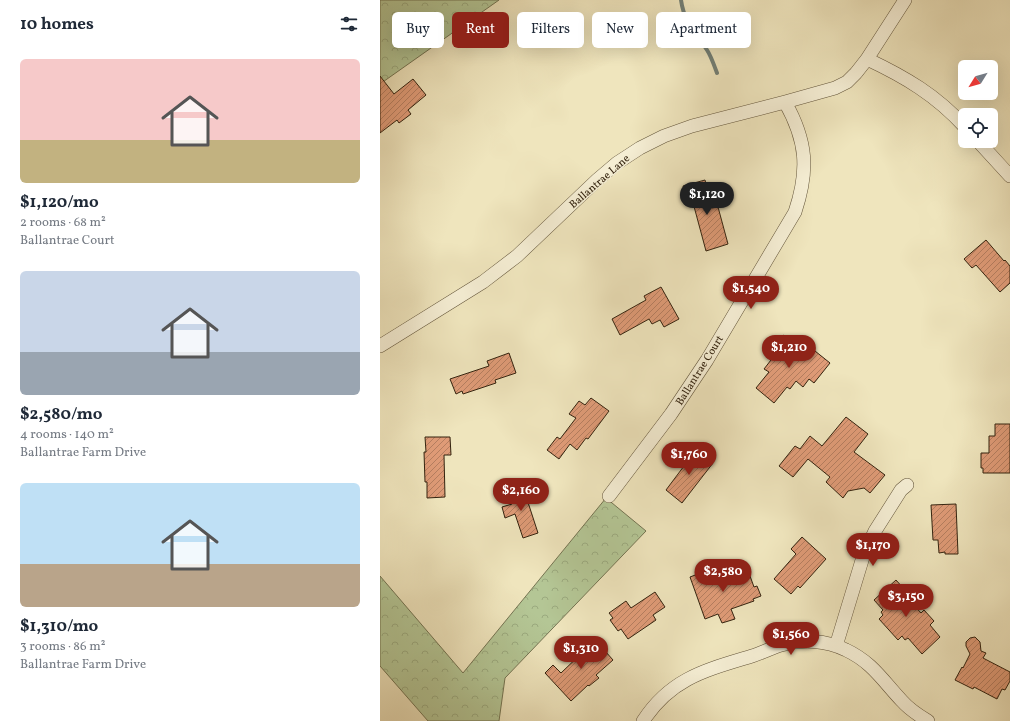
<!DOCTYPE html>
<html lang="en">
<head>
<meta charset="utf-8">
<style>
	body { margin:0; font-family:Vollkorn,serif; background:#f6f6f7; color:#1f2937; height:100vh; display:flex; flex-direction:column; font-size:15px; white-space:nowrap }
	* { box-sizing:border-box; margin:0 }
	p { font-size:13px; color:#747a83 }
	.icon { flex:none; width:22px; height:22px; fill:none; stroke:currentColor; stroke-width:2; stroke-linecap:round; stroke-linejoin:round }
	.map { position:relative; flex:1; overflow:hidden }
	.sheet { display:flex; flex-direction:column; background:#fff; width:380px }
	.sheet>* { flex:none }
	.guide { position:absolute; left:12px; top:12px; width:380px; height:36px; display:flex; gap:8px }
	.needle { width:26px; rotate:233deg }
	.fabs { position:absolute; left:578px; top:60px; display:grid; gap:8px }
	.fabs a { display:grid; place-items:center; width:40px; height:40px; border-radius:6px; background:#fff; box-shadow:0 4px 16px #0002; font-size:20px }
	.price { position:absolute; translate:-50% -34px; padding:0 9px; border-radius:14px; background:#8f2418; color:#fff; font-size:13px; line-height:26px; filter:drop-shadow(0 1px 2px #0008) }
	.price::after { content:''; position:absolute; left:50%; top:24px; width:12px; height:9px; margin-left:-6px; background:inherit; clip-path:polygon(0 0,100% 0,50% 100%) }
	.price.active { background:#222; color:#fff }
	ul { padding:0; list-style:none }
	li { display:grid; align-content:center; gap:8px; height:212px; padding:0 20px }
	li span { display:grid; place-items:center; height:124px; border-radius:6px; color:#555 }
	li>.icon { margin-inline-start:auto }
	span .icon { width:72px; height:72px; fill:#fffc; stroke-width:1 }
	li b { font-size:17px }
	h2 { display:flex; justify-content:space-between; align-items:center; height:48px; padding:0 20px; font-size:17px }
	.chip { padding:0 14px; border-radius:6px; background:#fff; box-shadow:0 4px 16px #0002; font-size:14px; line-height:36px }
	.chip.active { background:#8f2418; color:#fff }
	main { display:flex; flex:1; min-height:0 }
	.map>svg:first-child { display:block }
</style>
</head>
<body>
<main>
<section class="sheet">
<h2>10 homes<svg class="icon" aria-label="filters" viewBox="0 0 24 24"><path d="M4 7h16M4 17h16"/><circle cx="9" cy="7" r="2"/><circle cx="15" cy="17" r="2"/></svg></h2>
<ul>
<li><span style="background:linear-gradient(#f6c9c9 65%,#c2b280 0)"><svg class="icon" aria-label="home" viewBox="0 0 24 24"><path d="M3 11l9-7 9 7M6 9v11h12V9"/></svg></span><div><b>$1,120/mo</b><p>2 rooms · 68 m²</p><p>Ballantrae Court</p></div></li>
<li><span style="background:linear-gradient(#c9d6e8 65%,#9aa5b1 0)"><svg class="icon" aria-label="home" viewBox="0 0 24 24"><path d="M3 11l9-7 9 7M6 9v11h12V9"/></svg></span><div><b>$2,580/mo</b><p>4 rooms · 140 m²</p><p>Ballantrae Farm Drive</p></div></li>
<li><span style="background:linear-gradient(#bfe0f5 65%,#b9a48a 0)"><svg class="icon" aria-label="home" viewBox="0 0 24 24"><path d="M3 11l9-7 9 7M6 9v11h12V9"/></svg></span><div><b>$1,310/mo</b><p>3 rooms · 86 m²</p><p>Ballantrae Farm Drive</p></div></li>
</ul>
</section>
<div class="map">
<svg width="630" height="721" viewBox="0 0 630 721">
	<defs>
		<pattern id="forest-crowns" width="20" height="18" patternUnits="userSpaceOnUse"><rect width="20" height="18" fill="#b4c695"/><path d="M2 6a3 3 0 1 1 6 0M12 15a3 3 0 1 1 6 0" fill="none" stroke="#9baa7f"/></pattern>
		<pattern id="building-hatch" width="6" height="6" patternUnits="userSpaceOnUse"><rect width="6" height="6" fill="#df9b77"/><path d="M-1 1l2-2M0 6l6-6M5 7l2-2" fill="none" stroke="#b57e60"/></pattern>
	</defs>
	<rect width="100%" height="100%" fill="#efe5bd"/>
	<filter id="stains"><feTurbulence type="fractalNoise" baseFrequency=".005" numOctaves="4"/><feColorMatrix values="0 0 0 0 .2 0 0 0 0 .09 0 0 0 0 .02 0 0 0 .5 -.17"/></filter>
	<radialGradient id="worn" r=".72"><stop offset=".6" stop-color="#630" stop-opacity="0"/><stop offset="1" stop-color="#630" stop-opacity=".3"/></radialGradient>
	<path fill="url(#forest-crowns)" stroke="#747452" d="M 0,0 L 119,0 L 0,84 Z
		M 226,498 L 266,531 L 125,678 L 119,721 L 48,721 L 0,666 L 0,576 L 83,673 Z"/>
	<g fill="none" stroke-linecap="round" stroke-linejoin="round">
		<path stroke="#737f75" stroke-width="4" d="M 301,0 C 304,22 315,32 327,50 C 331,56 334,65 337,73"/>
	</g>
	<path fill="url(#building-hatch)" stroke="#33230f" d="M 0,76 L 14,94 L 33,79 L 46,95 L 28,110 L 31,114 L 19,123 L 17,120 L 0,133 Z
		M 325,180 L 332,208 L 338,207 L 348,244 L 326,251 L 312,199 L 307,200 L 303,186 Z
		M 606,240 L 624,261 L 625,260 L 630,266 L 630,283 L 620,292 L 596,265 L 592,268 L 584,259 Z
		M 281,287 L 299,319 L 284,327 L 280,320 L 272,324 L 269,319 L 240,335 L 232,319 L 266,300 L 264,296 Z
		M 403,335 L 415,344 L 413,347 L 429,359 L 435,351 L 450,363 L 434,383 L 429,379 L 423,387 L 416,381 L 410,389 L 407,387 L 394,403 L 376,388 L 389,372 L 384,369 L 391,360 L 386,356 Z
		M 129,353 L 136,373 L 115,380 L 116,383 L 83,394 L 82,391 L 76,394 L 70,379 L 109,366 L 107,361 Z
		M 211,398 L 229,411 L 208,439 L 206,438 L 197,450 L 190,444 L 179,459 L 167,450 L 177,437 L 180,439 L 196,418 L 189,414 L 199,401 L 205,405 Z
		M 466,417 L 488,434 L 474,452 L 505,475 L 490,493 L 484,488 L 468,491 L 463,498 L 446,482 L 450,477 L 428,459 L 413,477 L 399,466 L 415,446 L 420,449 L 430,436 L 442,446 Z
		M 615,424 L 630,424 L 630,473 L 603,473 L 603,468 L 601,468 L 601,453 L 609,453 L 609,436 L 615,436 Z
		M 45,437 L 70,437 L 71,455 L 64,455 L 65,497 L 47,498 L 47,482 L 45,482 L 44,452 L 46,452 Z
		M 316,450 L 333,463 L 302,503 L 286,490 Z
		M 143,487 L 158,533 L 143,538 L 135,514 L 125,518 L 122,507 L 132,504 L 128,492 Z
		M 576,504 L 578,554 L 565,554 L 565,552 L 559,553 L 558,540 L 553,540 L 551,505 Z
		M 422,537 L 446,559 L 420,588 L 418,586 L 411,594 L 394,579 L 416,554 L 411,549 Z
		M 339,566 L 345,582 L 365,575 L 366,578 L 370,576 L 374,587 L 377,586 L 381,596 L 373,599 L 374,601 L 351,609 L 355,619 L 342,623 L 338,614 L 325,619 L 310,577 Z
		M 516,580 L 524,589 L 521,591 L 541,613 L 544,610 L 554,621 L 550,625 L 560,637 L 542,654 L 528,638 L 525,640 L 522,636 L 518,640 L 499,619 L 503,615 L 501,612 L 503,610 L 494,600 Z
		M 275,592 L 285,607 L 273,615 L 276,620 L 248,639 L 241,629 L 238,631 L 230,620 L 233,618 L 229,613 L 246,601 L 251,608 Z
		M 595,637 L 600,642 L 601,651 L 606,653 L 603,658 L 630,672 L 630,681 L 625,690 L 622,689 L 617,699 L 594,687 L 593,689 L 575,680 L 582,667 L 583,668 L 590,654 L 586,646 L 586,642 L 590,638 Z
		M 208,638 L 216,646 L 218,643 L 233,660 L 216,675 L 219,678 L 209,686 L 208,685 L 191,701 L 165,673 L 173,665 L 181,673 L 205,650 L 201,645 Z"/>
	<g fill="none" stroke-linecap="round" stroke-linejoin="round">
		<defs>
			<path id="street" d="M 487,59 C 525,77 556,95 585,127
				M 598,141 L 630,176
				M 0,346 L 103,282 L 137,256 L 217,180 L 237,163 L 260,148 L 284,136 L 312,126 L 405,102 L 455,88 L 467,82 L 476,73 L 487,59 L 525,0
				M 229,496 L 291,414 L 327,360 L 415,212 C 429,170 427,141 405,102
				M 456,646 L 483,557 L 495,531 L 521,490 L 527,485
				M 263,721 C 291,678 326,670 372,656 C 382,653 391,648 401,645 C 422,639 446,640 466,650 C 492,662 503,681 522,701 C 529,709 538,715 548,721"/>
		</defs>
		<use href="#street" stroke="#62543a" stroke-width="14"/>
		<use href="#street" stroke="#f5eed4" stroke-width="13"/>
	</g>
	<g text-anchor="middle" stroke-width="3" stroke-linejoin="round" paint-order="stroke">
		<g font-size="11" fill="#33230f" stroke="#f5eed4">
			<text transform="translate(219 181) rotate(-41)" y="4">Ballantrae Lane</text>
			<text transform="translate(319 370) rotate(-58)" y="4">Ballantrae Court</text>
		</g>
	</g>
	<rect width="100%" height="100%" filter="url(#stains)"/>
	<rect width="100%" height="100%" fill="url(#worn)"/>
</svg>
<div class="fabs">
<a><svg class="needle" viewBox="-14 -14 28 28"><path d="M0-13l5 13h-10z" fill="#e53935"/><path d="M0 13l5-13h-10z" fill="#747a83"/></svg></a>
<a><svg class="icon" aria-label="locate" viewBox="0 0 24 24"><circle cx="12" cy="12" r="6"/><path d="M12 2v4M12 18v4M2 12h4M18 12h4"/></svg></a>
</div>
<b class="price active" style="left:327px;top:216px">$1,120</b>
<b class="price" style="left:371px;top:310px">$1,540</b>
<b class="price" style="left:409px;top:369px">$1,210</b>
<b class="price" style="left:309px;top:476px">$1,760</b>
<b class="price" style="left:141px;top:512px">$2,160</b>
<b class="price" style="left:493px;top:567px">$1,170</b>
<b class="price" style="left:343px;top:593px">$2,580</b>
<b class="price" style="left:526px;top:618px">$3,150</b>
<b class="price" style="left:411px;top:656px">$1,560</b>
<b class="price" style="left:201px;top:670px">$1,310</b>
<div class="guide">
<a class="chip">Buy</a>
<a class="chip active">Rent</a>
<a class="chip">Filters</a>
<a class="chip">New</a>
<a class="chip">Apartment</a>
</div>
</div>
</main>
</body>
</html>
